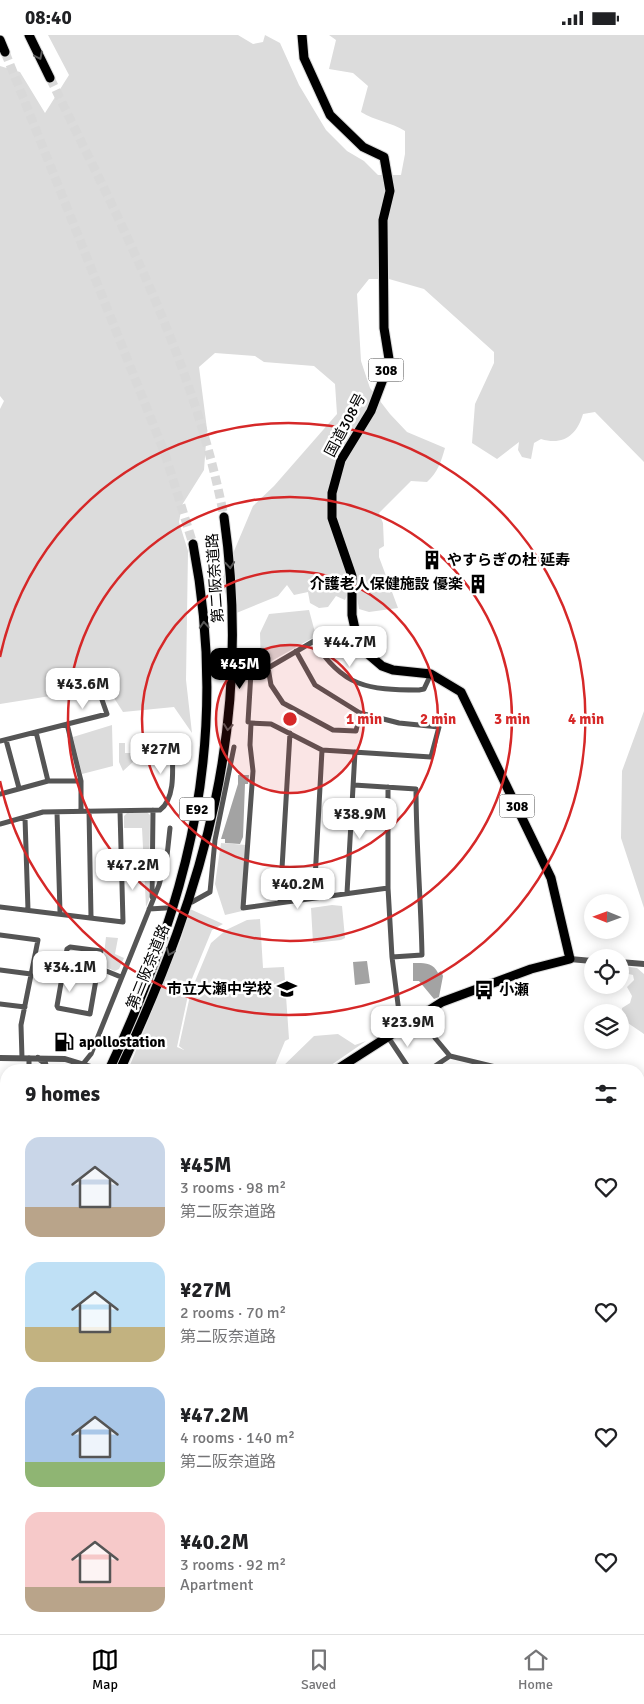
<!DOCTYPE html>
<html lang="en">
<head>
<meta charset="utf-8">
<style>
	body { margin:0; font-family:Signika,"Noto Sans JP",sans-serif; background:#f2f2f2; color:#202124; height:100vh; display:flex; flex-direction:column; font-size:19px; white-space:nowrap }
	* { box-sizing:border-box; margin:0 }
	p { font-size:16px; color:#757577 }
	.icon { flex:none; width:28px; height:28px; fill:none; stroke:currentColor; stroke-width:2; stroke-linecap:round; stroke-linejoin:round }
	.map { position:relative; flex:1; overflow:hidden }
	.side { position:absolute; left:0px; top:1029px; width:645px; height:571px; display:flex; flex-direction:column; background:#fff; border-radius:20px 20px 0 0; box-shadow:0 2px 12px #0003 }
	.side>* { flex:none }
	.needle { width:32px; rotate:271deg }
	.buttons { position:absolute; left:584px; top:859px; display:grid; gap:10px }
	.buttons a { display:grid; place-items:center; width:45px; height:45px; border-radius:50%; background:#fff; box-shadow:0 2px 12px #0003; font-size:25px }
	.price { position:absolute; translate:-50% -42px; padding:0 11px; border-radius:10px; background:#fff; color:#222; font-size:16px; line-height:32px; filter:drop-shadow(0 1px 2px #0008) }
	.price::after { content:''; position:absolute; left:50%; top:30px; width:15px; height:11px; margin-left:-8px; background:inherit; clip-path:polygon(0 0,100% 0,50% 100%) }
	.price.current { background:#000; color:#fff }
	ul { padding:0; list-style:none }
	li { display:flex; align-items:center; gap:15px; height:125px; padding:0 25px }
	li span { display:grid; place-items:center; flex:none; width:140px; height:100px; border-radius:15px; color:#555 }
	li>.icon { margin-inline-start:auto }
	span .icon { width:60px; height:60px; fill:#fffc; stroke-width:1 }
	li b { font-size:21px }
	h2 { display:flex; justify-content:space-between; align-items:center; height:60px; padding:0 25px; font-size:21px }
	.status { display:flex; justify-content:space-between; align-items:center; height:35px; padding:0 25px; background:#fff; direction:ltr }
	.status svg { height:14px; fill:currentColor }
	.dock { display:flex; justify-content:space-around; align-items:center; height:70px; border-top:1px solid #e0e0e0; background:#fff; font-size:14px; color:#757577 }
	.dock a { display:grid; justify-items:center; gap:2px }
	.dock .current { color:#000 }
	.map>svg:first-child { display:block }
</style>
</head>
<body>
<div class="status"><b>08:40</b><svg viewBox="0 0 49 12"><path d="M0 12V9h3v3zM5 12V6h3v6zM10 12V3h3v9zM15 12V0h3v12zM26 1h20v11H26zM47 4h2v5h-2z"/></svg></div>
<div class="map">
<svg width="644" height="1599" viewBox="0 0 644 1599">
	<rect width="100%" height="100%" fill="#fff"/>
	<path fill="#dcdcdc" d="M 48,0 L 238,0 L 253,9 L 263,7 L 265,0 L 280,8 L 299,50 L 326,95 L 347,116 L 364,126 L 378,140 L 401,140 L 405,119 L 405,96 C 391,87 375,86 361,77 L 368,51 L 353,38 L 329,34 L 336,5 L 329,0 L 644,0 L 644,427 L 595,377 L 583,379 C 577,400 563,411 541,404 L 534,408 L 531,424 L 522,422 L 518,415 L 519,407 L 497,424 L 472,408 L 475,369 L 494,328 L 494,317 L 424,254 L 389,244 L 369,244 L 357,259 L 361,326 L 370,353 L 390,379 L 407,397 L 445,413 C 441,427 438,437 427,447 L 411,446 L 379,478 L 383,488 L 384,511 L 379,514 L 379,522 L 398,573 L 369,577 L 359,574 L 354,545 L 345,565 L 336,561 L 328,572 L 319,573 L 310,568 L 308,557 L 294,560 L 287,550 L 278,561 L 234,579 L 221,547 L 253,471 L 274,451 L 337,379 L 335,349 L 314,331 L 264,327 L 255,321 L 215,318 L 199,332 L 207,394 L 204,435 L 182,470 L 179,487 L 188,516 L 186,645 L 192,698 L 174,672 L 123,677 L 107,652 L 0,669 L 0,374 L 4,366 L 0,361 L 0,31 L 20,37 L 45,78 L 69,40 Z
		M 309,575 L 316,601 L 261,632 L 260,598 L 269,579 Z
		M 644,676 L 644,873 L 621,803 L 622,736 Z
		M 112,690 L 113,731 L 82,739 L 73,702 Z
		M 119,708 L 125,708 L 125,718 L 134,718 L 133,727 L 123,736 L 119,727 Z
		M 147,777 L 150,780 L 149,865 L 146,872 L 142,793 L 124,793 L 124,781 L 127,778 Z
		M 221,808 L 246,810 L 242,876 L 225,880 L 215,849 Z
		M 332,870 L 342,871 L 345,903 L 341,905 L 313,908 L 311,873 Z
		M 190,874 L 223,889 L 212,895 L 191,946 L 177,1012 L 184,1015 L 179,1011 L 191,956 L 211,908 L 226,895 L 247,885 L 260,884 L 263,933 L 284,932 L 289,1004 L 285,1006 L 273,1035 L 128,1035 L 181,904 Z
		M 106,902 L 118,903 L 115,919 L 124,923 L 119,934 L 115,936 L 105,932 L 103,928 Z
		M 621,931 L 637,933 L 644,939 L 644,999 L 622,984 L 622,973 L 630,968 L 632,961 L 627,952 L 634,945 L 633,940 L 620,937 Z
		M 338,999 L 355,1010 L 366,1006 L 324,1035 L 279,1035 L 314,1001 Z
		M 639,1179 L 644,1183 L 644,1254 L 639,1251 Z
		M 639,1391 L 644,1398 L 644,1528 L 642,1537 L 639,1535 Z"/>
	<path fill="#a3a3a3" d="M 238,740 L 249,740 L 248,749 L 245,749 L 243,802 L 240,809 L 225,808 L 225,804 L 221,804 L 238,749 Z
		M 367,926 L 370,948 L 355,950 L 353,927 Z
		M 413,928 C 423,928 433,927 438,938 L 441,936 L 443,941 L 439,962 L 434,964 L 419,946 L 413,946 Z"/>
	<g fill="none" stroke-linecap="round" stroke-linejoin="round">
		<path stroke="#a3a3a3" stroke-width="11" d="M 639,1575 L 644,1575
			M 539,1599 L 549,1594"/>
		<path stroke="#d9d9d9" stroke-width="9" stroke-dasharray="9 4.5" stroke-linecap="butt" d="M 5,17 L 165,419 L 193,509
			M 50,43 C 119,185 194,325 224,482"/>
		<defs>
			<path id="trunk" d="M 302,0 L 304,23 L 330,80 L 363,112 L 384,122 L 390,156 L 383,185 L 384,293 L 389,324 L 388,331 L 371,376 L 341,425 L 332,458 L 332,483 L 352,541 L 352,580 L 355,594 L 368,619 L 382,631 L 393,635 L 431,639 L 461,657 L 551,843 L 570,924 L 531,934 L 442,967 L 336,1035
				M 439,1594 L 439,1599
				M 596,1599 L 622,1595 L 644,1596"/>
			<path id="motorway" d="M 29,0 L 50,43
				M 0,5 L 5,17
				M 109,1035 C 191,861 230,701 193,509
				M 120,1035 C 206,850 253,687 224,482
				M 0,1197 L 6,1186
				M 0,1250 L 6,1237
				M 0,1272 L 6,1262
				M 0,1302 L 6,1290"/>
		</defs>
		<use href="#trunk" stroke="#dbdbdb" stroke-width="11"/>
		<use href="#motorway" stroke="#dbdbdb" stroke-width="11"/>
		<path stroke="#555" stroke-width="5" d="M 296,616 L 315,650 L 360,678 L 399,688 L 439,692 L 431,722 L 322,715 L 271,689 L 251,688 L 250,710 L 253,736 L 243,873 L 388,853
			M 360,678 L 356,696 L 333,695 L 283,668 L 271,650 L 268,633 L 314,606 C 342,652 368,655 419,655 L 424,654 L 431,639
			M 251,688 L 248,687 L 251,637 L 255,634 L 268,633
			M 67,689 L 81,746 L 81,776
			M 36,697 L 48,746
			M 6,705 L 19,753
			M 0,706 L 107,679 L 101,662
			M 354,750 L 416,754 C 416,809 421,865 422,920 L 392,922
			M 388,752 L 388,853 L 392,922 L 401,993
			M 0,759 L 48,746 L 81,746
			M 89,776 L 91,882
			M 57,777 L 60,877
			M 25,783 L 28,875
			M 0,789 L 43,777 L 160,775 C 177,762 172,729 172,710
			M 347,858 L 355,717
			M 152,862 L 153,775
			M 314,863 L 322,715
			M 192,867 L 210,857 L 215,805 L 234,712
			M 280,867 L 290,698
			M 0,872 L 123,887 L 120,776
			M 149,874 L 166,873
			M 0,900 L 38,905 L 21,990 L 22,1023
			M 70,912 L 101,916 L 90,979 L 58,973 L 57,971 L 67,914 Z
			M 99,933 L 121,942
			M 0,935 L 31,939
			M 0,969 L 25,972
			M 432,974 L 435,1003 L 450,1021 L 508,1035
			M 388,1002 L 410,1035
			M 83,1029 L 91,1019 L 159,850 L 167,821 L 170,793
			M 29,1035 L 29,1023
			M 429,1035 L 450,1021
			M 0,1080 L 6,1072
			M 639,1174 L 644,1179
			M 0,1458 L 6,1443
			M 0,1537 L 6,1509
			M 639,1537 L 644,1542
			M 0,1575 L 6,1575
			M 32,1594 L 40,1599
			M 381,1594 L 382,1599
			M 523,1594 L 526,1599
			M 75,1599 L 96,1594
			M 204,1599 L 205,1594
			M 295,1599 L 297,1594
			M 355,1599 L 356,1594"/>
		<path stroke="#555" stroke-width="6" d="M 570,924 L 592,926
			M 620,927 L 644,929
			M 0,1023 L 65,1024 L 101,1035
			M 38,1023 L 45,1028 L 47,1035
			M 73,1035 L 83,1029
			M 0,1104 L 6,1097"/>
		<use href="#trunk" stroke="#000" stroke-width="9"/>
		<use href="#motorway" stroke="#000" stroke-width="9"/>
		<path stroke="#000" stroke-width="2" stroke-dasharray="8 2.5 1 2.5" stroke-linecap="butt" d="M 639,1558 L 644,1558
			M 512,1599 L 519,1594"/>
	</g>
	<defs><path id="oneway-chevron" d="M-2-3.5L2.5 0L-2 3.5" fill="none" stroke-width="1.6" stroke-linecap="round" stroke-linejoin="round" transform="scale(1.25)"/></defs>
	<g stroke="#595959">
		<use href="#oneway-chevron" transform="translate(39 21) rotate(64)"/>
		<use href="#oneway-chevron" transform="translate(230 530) rotate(85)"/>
		<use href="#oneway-chevron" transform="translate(204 590) rotate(-94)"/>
		<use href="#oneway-chevron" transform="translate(228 692) rotate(97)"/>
		<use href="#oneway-chevron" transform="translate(170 917) rotate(112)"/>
	</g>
	<circle cx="290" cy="684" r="74" fill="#d62828" fill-opacity=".12"/>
	<g fill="none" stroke="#d62828" stroke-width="2.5">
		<circle cx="290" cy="684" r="74"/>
		<circle cx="290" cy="684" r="148"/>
		<circle cx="290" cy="684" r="222"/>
		<path d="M0 622A296 296 0 1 1 0 746"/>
	</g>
	<defs>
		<symbol id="building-bare" viewBox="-9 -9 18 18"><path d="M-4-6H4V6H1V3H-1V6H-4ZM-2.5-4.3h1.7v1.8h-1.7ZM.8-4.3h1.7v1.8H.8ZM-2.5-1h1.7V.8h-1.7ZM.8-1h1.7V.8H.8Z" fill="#000" stroke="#fff" stroke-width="2.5" paint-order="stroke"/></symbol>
		<symbol id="school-bare" viewBox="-9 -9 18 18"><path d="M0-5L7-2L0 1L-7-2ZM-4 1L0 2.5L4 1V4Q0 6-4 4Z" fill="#000" stroke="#fff" stroke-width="2.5" paint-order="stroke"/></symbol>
		<symbol id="bus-bare" viewBox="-9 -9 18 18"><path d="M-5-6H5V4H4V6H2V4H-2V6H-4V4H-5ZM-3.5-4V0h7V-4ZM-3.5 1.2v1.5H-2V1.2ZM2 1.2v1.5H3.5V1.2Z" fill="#000" stroke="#fff" stroke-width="2.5" paint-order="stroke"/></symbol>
		<symbol id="fuel-bare" viewBox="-9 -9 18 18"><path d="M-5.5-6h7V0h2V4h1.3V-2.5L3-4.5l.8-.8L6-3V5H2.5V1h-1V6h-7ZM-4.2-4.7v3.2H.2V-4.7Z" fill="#000" stroke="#fff" stroke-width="2.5" paint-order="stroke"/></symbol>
	</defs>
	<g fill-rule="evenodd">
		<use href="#building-bare" x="418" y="511" width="28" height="28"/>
		<use href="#building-bare" x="464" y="535" width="28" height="28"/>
		<use href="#school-bare" x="273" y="940" width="28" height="28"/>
		<use href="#bus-bare" x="470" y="941" width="28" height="28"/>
		<use href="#fuel-bare" x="50" y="993" width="28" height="28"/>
	</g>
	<g text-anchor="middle" stroke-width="5" stroke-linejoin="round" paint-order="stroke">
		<g fill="#fff" stroke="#4c4c4c" stroke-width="1">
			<rect x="368.5" y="323.5" width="35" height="23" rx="4"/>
			<rect x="499.5" y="759.5" width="35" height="23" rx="4"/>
			<rect x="179.5" y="762.5" width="35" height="23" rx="4"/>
		</g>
		<g font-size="14" font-weight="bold" fill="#000">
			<text x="386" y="340">308</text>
			<text x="517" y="776">308</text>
			<text x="197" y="779">E92</text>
		</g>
		<g font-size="15" fill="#000" stroke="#fff">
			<text transform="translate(345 390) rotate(-62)" y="5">国道308号</text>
			<text transform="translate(215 543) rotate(-94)" y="5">第二阪奈道路</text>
			<text transform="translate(148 932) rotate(-68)" y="5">第二阪奈道路</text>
		</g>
		<g font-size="15" font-weight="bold" fill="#000" stroke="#fff" text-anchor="start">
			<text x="447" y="530">やすらぎの杜 延寿</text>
			<text x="463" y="554" text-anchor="end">介護老人保健施設 優楽</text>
			<text x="272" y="959" text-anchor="end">市立大瀬中学校</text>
			<text x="499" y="960">小瀬</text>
			<text x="79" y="1012">apollostation</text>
		</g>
	</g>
	<circle cx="290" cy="684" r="8" fill="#d62828" stroke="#fff" stroke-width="2.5"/>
	<g font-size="15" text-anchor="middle" font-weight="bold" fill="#d62828" stroke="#fff" stroke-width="5" stroke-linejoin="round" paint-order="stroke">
		<text x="364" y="689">1 min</text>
		<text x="438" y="689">2 min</text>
		<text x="512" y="689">3 min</text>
		<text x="586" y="689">4 min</text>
	</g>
</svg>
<div class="buttons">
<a><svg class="needle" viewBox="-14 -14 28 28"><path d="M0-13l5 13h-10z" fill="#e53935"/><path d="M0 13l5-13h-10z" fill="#757577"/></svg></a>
<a><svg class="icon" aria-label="locate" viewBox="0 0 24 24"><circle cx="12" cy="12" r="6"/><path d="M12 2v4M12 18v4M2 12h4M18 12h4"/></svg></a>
<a><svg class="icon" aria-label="layers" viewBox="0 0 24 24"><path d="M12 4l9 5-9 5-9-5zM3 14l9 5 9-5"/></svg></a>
</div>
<b class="price" style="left:350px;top:633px">¥44.7M</b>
<b class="price current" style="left:240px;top:655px">¥45M</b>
<b class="price" style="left:83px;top:675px">¥43.6M</b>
<b class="price" style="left:161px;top:740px">¥27M</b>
<b class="price" style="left:360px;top:805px">¥38.9M</b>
<b class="price" style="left:133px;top:856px">¥47.2M</b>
<b class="price" style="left:298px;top:875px">¥40.2M</b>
<b class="price" style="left:70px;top:958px">¥34.1M</b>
<b class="price" style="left:408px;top:1013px">¥23.9M</b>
<section class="side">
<h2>9 homes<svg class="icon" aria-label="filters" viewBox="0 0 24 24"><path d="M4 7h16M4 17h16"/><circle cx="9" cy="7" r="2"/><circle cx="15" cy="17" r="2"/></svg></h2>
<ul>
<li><span style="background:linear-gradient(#c9d6e8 70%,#b9a48a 0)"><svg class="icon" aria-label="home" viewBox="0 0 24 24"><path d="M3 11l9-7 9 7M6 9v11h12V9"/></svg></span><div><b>¥45M</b><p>3 rooms · 98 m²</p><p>第二阪奈道路</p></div><svg class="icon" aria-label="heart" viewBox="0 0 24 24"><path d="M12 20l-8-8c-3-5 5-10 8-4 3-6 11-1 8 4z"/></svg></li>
<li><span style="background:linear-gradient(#bfe0f5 65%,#c2b280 0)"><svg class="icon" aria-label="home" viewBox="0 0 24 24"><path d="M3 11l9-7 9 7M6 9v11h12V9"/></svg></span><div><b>¥27M</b><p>2 rooms · 70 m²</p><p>第二阪奈道路</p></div><svg class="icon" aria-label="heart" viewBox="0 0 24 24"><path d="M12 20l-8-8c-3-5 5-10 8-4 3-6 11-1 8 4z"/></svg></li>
<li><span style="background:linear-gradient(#a9c7e8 75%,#8fb573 0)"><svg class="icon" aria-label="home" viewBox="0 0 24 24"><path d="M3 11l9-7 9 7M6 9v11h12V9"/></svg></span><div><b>¥47.2M</b><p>4 rooms · 140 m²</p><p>第二阪奈道路</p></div><svg class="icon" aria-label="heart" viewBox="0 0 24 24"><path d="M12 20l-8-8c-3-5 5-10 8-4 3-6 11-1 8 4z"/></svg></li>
<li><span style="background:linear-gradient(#f6c9c9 75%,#b9a48a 0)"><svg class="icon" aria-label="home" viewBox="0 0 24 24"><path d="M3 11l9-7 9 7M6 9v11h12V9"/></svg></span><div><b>¥40.2M</b><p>3 rooms · 92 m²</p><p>Apartment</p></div><svg class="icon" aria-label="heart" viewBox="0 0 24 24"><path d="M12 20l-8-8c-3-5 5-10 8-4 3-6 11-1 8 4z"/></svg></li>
</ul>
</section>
</div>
<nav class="dock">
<a class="current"><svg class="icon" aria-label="map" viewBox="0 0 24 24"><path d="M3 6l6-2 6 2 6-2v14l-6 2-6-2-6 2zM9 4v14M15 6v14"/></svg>Map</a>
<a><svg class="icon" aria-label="saved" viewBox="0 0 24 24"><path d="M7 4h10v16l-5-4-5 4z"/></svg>Saved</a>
<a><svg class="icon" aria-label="home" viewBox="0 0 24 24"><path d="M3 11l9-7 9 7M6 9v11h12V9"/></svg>Home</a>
</nav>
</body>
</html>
